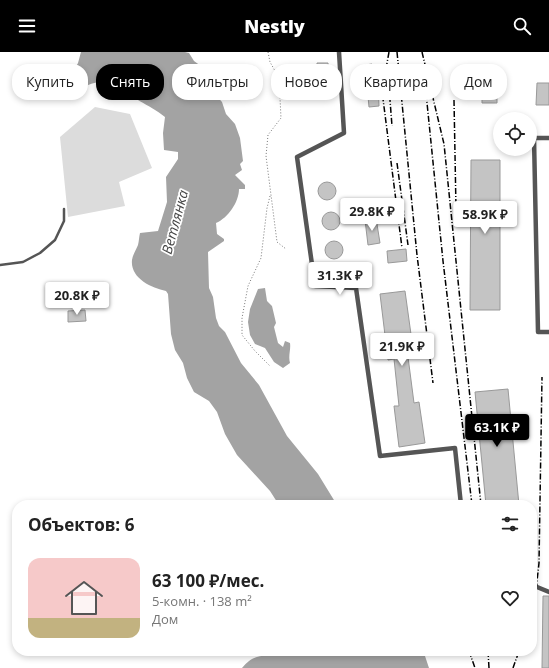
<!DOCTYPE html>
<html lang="ru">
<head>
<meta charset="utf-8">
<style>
	body { margin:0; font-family:"Open Sans",sans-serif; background:#f6f6f6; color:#222; height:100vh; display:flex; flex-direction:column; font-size:15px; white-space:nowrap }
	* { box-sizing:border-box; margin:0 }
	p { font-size:13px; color:#767676 }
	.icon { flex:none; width:22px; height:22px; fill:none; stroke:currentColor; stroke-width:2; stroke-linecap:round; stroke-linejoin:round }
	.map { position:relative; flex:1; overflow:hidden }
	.side { position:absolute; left:12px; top:448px; width:525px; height:156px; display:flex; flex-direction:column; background:#fff; border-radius:16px; box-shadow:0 2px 6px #0003 }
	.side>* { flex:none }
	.hud { position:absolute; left:12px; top:12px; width:525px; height:36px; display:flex; gap:8px }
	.buttons { position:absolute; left:493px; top:60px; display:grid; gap:8px }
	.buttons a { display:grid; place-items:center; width:44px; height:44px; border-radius:50%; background:#fff; box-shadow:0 2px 6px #0003; font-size:20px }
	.price { position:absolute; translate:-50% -34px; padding:0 9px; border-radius:4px; background:#fff; color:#222; font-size:13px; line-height:26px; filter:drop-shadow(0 1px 2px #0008) }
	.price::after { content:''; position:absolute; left:50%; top:24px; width:12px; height:9px; margin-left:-6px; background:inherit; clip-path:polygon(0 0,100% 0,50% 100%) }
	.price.on { background:#000; color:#fff }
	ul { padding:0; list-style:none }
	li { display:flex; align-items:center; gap:12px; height:100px; padding:0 16px }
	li+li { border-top:1px solid #e0e0e0 }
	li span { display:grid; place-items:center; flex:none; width:112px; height:80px; border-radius:12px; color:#555 }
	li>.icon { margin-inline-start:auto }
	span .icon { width:48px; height:48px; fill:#fffc; stroke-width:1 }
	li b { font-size:17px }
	h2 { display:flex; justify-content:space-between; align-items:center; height:48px; padding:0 16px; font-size:17px }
	.tag { padding:0 14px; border-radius:16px; background:#fff; box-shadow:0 2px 6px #0003; font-size:14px; line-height:36px }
	.tag.on { background:#000; color:#fff }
	header { display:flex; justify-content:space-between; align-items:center; height:52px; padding:0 16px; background:#000; color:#fff; font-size:18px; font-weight:800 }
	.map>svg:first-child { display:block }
</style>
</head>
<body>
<header><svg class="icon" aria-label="menu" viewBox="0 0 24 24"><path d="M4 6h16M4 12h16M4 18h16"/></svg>Nestly<svg class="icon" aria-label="search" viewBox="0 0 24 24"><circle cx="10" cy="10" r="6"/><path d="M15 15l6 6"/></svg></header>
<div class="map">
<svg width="549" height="616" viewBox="0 0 549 616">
	<rect width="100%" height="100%" fill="#fff"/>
	<path fill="#dcdcdc" d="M 95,55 L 130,62 L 152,116 L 119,130 L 125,154 L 68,165 L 60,85 Z"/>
	<path fill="#a3a3a3" d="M 81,0 L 185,0 L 189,1 L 194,9 L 205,17 L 212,39 L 222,50 L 226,62 L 235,72 L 240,86 L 243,109 L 240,112 L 242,118 L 235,123 L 245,133 L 245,137 L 239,137 C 239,150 228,166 216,171 L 217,182 L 224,187 L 224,189 L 208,200 L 209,236 L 213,245 L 216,266 L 219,274 L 225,280 L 241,311 L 259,333 L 287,384 L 318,422 L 337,453 L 279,453 L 270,439 L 237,403 L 225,382 L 217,360 L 209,349 L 194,340 L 187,326 L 183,311 L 175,298 L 171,282 L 168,242 L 166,239 C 151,236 130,226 132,208 C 133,202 136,198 138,193 C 139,189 139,185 140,181 L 158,179 L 167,150 L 166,125 L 178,107 L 178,100 L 164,98 L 163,81 L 165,65 C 150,52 128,47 118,29 C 104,28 92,30 80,37 C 74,40 70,45 63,45 L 62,42 L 78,11 Z
		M 265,236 L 267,249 L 272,254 L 276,271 L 274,275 L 278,291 L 283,295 L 285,289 L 290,291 C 291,298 288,304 290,311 L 283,316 L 274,310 L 265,296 L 255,292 L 250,283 L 248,270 L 250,257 L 258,237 Z
		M 280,599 L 422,599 L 425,604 L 429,616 L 242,616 C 252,604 259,603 274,604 Z"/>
	<path fill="#c4c4c4" stroke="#999" d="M 317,11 L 328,11 L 329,25 L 337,25 L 337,33 L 311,34 L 310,24 L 317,24 Z
		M 372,12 L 373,30 L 378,30 L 379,54 L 369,55 L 365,13 Z
		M 482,25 L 497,26 L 497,51 L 482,51 Z
		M 537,31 L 549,31 L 549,53 L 536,53 Z
		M 471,108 L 500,108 L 500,258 L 470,258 Z
		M318 139a9 9 0 1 1 18 0a9 9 0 1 1-18 0Z
		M322 169a9 9 0 1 1 18 0a9 9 0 1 1-18 0Z
		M 376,166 L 380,191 L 368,193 L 365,168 Z
		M325 198a9 9 0 1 1 18 0a9 9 0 1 1-18 0Z
		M 406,197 L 407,209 L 388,211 L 387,199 Z
		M 405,239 L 414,304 L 408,305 L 414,351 L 419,350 L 425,391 L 399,395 L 394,354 L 399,354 L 394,307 L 388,308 L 380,242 Z
		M 85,258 L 86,269 L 68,270 L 68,259 Z
		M 508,337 L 519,453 L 486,453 L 475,340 Z
		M 543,544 L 549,544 L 549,616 L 542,616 Z"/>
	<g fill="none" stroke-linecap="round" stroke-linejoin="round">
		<path stroke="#777" stroke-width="1" stroke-dasharray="1 2" stroke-linecap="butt" d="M 268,0 L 270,10 L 279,26 L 281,66 L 268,83 L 266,104 L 277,190 L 286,197
			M 270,144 L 267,156 L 261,206 L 248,234 L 242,266 L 242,283 L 255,299 L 270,314"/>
		<path stroke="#555" stroke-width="2.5" d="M 0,213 L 23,210 L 40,201 L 55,188 L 64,169 L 64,157"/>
		<path stroke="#555" stroke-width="4.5" d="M 339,0 L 344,81 L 297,105 L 315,234 L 356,236 L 380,404 L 455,396 L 461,453
			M 549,86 L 534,86 L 538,280 L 549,280
			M 532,531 L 537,535 L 549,540"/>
		<path stroke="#000" stroke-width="1.5" stroke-dasharray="6 2 1 2" stroke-linecap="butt" d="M 389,0 L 382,39 L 402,196
			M 397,0 L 417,203 L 433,331
			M 422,0 L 444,92 L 481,453
			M 388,22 L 392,74
			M 425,31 L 443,209 L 472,453
			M 454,48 L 456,157
			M 397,111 L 408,193
			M 532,559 L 535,547 L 539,511 L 542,325
			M 469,599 L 475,616
			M 488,599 L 489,616
			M 513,616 L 519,599"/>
	</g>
	<g text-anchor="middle" stroke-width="3.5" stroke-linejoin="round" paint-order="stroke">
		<g font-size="14" font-style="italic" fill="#444" stroke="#fff">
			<text transform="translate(175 170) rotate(-75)" y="5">Ветлянка</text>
		</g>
	</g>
</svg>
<div class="buttons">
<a><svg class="icon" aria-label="locate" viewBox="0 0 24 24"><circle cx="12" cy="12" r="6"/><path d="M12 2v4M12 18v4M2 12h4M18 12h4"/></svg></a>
</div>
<b class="price" style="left:372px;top:180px">29.8K ₽</b>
<b class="price" style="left:485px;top:183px">58.9K ₽</b>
<b class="price" style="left:340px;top:244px">31.3K ₽</b>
<b class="price" style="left:77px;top:264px">20.8K ₽</b>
<b class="price" style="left:402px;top:315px">21.9K ₽</b>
<b class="price on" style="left:497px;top:396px">63.1K ₽</b>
<div class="hud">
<a class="tag">Купить</a>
<a class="tag on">Снять</a>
<a class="tag">Фильтры</a>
<a class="tag">Новое</a>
<a class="tag">Квартира</a>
<a class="tag">Дом</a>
</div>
<section class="side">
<h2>Объектов: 6<svg class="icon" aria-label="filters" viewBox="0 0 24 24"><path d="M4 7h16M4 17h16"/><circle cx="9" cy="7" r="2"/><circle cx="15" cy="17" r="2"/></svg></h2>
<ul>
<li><span style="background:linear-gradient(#f6c9c9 75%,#c2b280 0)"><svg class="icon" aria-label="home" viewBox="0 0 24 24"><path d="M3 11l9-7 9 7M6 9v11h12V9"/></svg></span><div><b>63 100 ₽/мес.</b><p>5-комн. · 138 m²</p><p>Дом</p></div><svg class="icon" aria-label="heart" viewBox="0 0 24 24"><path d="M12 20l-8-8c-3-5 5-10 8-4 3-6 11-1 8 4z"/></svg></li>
</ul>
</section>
</div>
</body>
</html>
